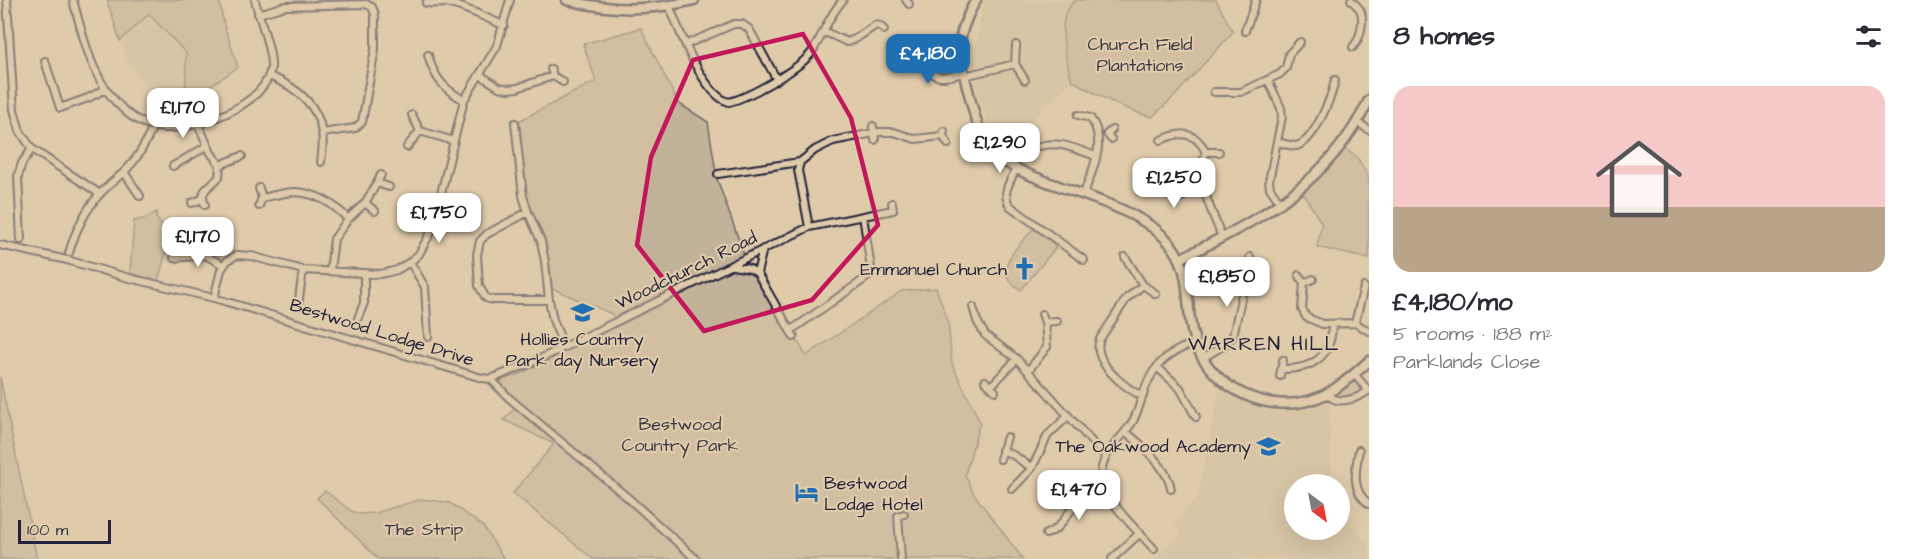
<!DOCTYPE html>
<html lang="en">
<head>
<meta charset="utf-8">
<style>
	body { margin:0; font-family:"Architects Daughter",sans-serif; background:#f2f2f3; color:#2b2b33; height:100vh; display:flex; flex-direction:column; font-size:22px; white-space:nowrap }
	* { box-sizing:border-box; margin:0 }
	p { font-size:20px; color:#7c7c81 }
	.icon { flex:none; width:33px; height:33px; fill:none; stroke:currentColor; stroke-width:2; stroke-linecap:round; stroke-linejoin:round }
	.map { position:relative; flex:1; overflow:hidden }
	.sheet { display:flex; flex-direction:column; background:#fff; width:540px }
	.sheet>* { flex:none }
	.needle { width:39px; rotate:148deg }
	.fabs { position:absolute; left:1284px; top:474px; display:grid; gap:12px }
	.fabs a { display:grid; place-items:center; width:66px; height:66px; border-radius:50%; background:#fff; box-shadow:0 6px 24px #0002; font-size:30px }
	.scale { position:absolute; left:18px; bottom:15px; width:93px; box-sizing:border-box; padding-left:6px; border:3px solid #22223b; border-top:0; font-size:16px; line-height:21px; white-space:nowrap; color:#22223b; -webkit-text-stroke:4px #dfcbaa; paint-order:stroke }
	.price { position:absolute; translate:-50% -51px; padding:0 14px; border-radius:12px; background:#fff; color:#222; font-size:20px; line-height:39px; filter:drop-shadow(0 2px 3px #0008) }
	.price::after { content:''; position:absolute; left:50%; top:36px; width:18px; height:14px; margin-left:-9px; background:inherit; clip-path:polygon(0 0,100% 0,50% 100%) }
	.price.current { background:#1f6fb2; color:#fff }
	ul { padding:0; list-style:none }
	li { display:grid; align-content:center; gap:12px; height:318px; padding:0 24px }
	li+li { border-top:2px solid #e1e1e2 }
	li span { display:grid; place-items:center; height:186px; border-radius:18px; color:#555 }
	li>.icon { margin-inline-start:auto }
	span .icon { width:108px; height:108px; fill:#fffc; stroke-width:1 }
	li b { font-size:26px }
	h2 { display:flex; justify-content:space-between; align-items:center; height:72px; padding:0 24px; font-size:26px }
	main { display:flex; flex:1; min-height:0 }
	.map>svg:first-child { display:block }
</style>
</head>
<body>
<main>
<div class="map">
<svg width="1369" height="559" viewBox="0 0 1369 559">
	<rect width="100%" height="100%" fill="#dfcbaa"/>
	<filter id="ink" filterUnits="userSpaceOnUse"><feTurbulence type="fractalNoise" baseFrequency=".0167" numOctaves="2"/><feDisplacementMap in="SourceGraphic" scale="12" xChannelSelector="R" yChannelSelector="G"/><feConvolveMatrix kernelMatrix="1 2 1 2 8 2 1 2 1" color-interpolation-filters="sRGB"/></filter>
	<g filter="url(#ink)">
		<path fill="#d1bea2" d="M 107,0 L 219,0 L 224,25 L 238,67 L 211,86 L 193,93 L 173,95 L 176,122 L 167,123 L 165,97 L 150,90 L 132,69 L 124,54 Z
			M 983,0 L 1075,0 L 1066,12 L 1064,28 L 1065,58 L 1072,80 L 1001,150 L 998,147 L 975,84 L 973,68 Z
			M 1220,386 L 1244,400 L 1272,407 L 1292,408 L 1329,402 L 1332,484 L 1294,484 L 1294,530 L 1340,530 L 1340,511 L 1369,546 L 1369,559 L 1155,559 L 1180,533 L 1175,525 L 1177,520 L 1198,496 Z"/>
		<path fill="#c3b29a" stroke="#726a6a" stroke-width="1.5" d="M 107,0 L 219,0 L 224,25 L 238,67 C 214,85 203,92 172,95 L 176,94 L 186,85 L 186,53 L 149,14 L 120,41 Z
			M 1075,0 L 1216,0 L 1233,32 L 1172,99 L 1152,117 C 1124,110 1097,95 1072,80 C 1066,61 1059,32 1066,12 C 1068,8 1072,4 1075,0 Z
			M 641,28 L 678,103 L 708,122 L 717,179 L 750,271 L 760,283 L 793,340 L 796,338 L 806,356 L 902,291 L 936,288 L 948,321 L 952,364 L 980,422 L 965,475 L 974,494 L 1023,559 L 593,559 L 513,493 L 554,444 L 504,420 L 515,408 L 489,385 L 522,373 L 618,325 L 612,314 L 551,288 L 547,252 L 542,237 L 527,203 L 517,122 L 596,81 L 583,44 Z
			M 1345,149 L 1357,157 L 1369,178 L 1369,259 L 1317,247 L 1322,224 L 1303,193 L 1317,180 Z
			M 157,212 L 156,217 L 161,225 L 173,227 L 158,281 L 130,273 L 134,221 L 147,218 Z
			M 1034,228 L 1057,246 L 1021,290 C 1018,287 1013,285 1010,281 C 996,264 1024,240 1034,228 Z
			M 0,377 L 37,559 L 0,559 Z
			M 1349,382 L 1354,382 L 1360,386 L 1361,391 L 1359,394 L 1337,398 L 1334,396 L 1335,392 Z
			M 325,491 L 351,511 L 361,514 L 375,513 L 422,499 L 450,503 L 483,526 L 504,559 L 378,559 L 317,498 Z"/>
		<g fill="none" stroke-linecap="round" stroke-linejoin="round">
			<defs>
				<path id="street" d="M 7,0 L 14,110 L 20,131 L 32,149 L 100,194
					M 73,0 C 84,39 92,83 125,111 C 136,121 151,127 166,128 C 198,129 267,105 271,67 C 272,50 259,18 255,0
					M 906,0 L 909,4
					M 1351,0 C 1355,4 1360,8 1361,12 C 1364,23 1360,39 1353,47
					M 426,3 C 432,4 438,3 445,3 C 465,6 484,18 504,25
					M 669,5 C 679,29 703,96 729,102 C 749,97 800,69 812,52 C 823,35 829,15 843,0
					M 258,14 L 285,6 L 366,4 L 372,7 L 375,14 L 375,49 L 362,122 L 355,128 L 322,133
					M 823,31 L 847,42 L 855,39 L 876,25 L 880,26 L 884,30
					M 1245,31 L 1256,0
					M 687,44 L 734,24 L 742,24 L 749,29 L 777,80
					M 1016,45 L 1015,64 L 1025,80
					M 923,46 C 932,77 930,82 963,73
					M 428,55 C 434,77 443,89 464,100
					M 45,61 L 60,108 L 88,98 L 106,89
					M 551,69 L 553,76 L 563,82
					M 480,75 L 499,87 L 509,89 L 517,88 L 553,76
					M 269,76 C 294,86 318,103 322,133 C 324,142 322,153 321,162
					M 964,76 L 1015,64
					M 1268,80 L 1281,108 L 1282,117 L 1269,181 L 1270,188 L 1281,204
					M 1214,92 L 1241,92 L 1280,74 L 1286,68 L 1289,54 L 1300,42
					M 412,115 L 420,131 L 454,141
					M 1078,115 L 1090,118 C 1108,140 1092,172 1083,195
					M 1357,122 L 1369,130
					M 515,123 L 523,196 L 528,212 L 541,241 L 545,262 L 549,300 L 553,320 L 564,347
					M 198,124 L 211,153 L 220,165
					M 873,126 L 875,140
					M 944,131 L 943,136 L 948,144
					M 1111,139 L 1107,134 L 1112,130
					M 1161,140 C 1175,134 1189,130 1200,143 C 1202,145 1204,148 1205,151 C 1206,159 1199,166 1201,174 C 1204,196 1214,217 1222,237
					M 1277,142 C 1282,143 1290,146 1296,146 C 1314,143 1332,96 1335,80
					M 1040,146 C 1059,140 1078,150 1096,156
					M 407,147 L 420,131
					M 1205,152 L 1219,152
					M 800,162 L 798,170 L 809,227
					M 220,165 L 242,156
					M 173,166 L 207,146
					M 1016,169 C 1010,182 1001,193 1010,206 L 1084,260
					M 124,172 L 140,196
					M 718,174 L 800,162 L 815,150 L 833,141 L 879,132 L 894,132 L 915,139 L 943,136
					M 381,175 L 377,183 L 389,187
					M 1146,180 L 1143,187 L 1157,193 L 1178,198 L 1184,196 L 1191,190 L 1204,186
					M 259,188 L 262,198 L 259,206
					M 262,198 C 272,196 284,192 295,192 C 317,193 334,204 348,219
					M 192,203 L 202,199
					M 365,203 L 375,211
					M 205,205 C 198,189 211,187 219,177 L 220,165
					M 528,212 L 487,234 L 480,241 L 477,255 L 479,286 L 486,298 L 493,300 L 549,300
					M 21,240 L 18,176 L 22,163 L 32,149
					M 0,245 L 67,260 L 129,278 L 214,298 L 482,378 L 491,379 L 509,398 L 627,497 L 696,559
					M 763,249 L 757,273 L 794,337
					M 69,253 C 75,232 84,212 99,195 C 106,187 115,180 123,173 C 137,160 146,144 153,126
					M 1125,257 L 1143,285 L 1156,294
					M 174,258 L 205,255 L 223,265
					M 410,262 L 425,287 L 428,337
					M 733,266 L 750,269 L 757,273
					M 330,271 L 334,239 L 348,219 L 365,203 L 377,183
					M 1299,275 L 1304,283 L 1313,279
					M 1304,283 L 1302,309 L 1306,317 L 1322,324 L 1355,323 L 1369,331
					M 1202,289 L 1223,280 L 1245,283
					M 214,298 L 221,270 L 227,261 L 237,255 L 251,256 L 303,270 L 381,274 L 397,270 L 410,262 L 419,254 L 432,230 L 464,100 L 497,46 L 510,0
					M 298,306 L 303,270
					M 973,307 L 977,321 L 985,335 L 1017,359 L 1100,451 L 1106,455
					M 358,318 L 364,303 L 364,273
					M 1045,322 L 1057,321
					M 1355,323 L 1364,287
					M 790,331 L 869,276 L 871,268 L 863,216
					M 1203,358 L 1226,344 L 1233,336 L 1250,257
					M 1157,367 L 1180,388 L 1196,417
					M 1281,369 C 1312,370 1332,357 1332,324
					M 1028,371 L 1047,347 L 1045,322 L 1042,314
					M 1354,374 L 1369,391
					M 1280,376 L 1283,360
					M 491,379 L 538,360 L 809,227 L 893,210 L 892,203
					M 985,381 L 995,391
					M 991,386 L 1017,359
					M 1327,394 C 1337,406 1358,399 1369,390
					M 1143,396 C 1125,389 1091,361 1100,339 L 1127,298 L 1143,285
					M 1126,432 C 1142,445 1168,468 1171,489
					M 1002,450 L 1013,455 L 1032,468
					M 1359,450 C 1356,469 1350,490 1369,504
					M 1000,459 L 1007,437
					M 1012,489 L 1032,468 L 1048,435 L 1068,416
					M 1046,534 C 1063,528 1063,517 1075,506 C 1083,499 1096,495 1106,490
					M 1154,549 C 1138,531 1108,504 1102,480 C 1097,455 1122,440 1133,421 C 1142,404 1144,382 1157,367 C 1167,354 1181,348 1195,343
					M 901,559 L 898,516 L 904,514
					M 1112,559 L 1140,533"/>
				<path id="secondary" d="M 567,0 C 608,11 652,11 694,0
					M 976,0 C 955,38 957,48 968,90 C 973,109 977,129 988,145 C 1004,167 1029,175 1053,184 C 1088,197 1136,210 1163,236 C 1197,268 1182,304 1195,342 C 1212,390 1270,416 1317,398 C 1337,390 1353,375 1369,361
					M 1180,259 C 1261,218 1327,186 1369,100"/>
			</defs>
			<use href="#street" stroke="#22223b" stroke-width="10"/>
			<use href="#secondary" stroke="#22223b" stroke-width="13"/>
			<use href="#street" stroke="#dfcbaa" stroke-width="6"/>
			<use href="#secondary" stroke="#dfcbaa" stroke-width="8"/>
		</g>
	</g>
	<path d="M0 0H1369V559H0ZM 803,34 L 851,118 L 878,225 L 812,300 L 704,331 L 637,245 L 651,157 L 693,60 Z" fill="#dfcbaa" fill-opacity=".55" fill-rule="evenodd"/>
	<path fill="none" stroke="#c2185b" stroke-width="4.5" stroke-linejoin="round" d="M 803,34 L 851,118 L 878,225 L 812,300 L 704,331 L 637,245 L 651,157 L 693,60 Z"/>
	<defs>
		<symbol id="church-bare" viewBox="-9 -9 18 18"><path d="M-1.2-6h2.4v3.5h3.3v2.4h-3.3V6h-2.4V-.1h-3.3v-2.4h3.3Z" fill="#1f6fb2" stroke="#dfcbaa" stroke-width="2.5" paint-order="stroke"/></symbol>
		<symbol id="school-bare" viewBox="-9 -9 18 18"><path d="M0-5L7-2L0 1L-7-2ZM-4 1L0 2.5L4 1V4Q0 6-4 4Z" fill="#1f6fb2" stroke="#dfcbaa" stroke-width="2.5" paint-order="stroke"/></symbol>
		<symbol id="hotel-bare" viewBox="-9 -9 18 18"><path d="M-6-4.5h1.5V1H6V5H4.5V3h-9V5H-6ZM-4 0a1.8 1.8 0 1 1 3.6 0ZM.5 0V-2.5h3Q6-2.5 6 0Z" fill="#1f6fb2" stroke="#dfcbaa" stroke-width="2.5" paint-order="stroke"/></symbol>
	</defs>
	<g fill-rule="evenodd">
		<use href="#church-bare" x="1008" y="252" width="33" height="33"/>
		<use href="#school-bare" x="566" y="296" width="33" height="33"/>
		<use href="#school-bare" x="1252" y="430" width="33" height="33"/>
		<use href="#hotel-bare" x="790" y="476" width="33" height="33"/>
	</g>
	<g text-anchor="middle" stroke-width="4.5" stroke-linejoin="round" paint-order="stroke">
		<g font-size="18" fill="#3a3849" stroke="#dfcbaa">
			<text x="1140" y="50">Church Field<tspan x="1140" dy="21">Plantations</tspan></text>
			<text x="680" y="430">Bestwood<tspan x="680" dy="21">Country Park</tspan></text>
			<text x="424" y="535">The Strip</text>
		</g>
		<g font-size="18" fill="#22223b" stroke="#dfcbaa" text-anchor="end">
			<text x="1007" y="275">Emmanuel Church</text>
			<text x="582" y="345" text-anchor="middle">Hollies Country<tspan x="582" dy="21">Park day Nursery</tspan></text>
			<text x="1251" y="452">The Oakwood Academy</text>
			<text x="824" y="489" text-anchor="start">Bestwood<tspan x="824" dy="21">Lodge Hotel</tspan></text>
		</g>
		<g font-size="18" fill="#22223b" stroke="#dfcbaa">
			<text transform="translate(686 270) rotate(-26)" y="6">Woodchurch Road</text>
			<text transform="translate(382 332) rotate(17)" y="6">Bestwood Lodge Drive</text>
		</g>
		<g font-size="20" letter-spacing="1.5" fill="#22223b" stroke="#dfcbaa">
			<text x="1264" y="350">WARREN HILL</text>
		</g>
	</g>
</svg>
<div class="fabs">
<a><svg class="needle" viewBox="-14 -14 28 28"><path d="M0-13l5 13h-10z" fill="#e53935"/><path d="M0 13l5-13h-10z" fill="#7c7c81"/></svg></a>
</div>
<div class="scale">100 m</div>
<b class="price current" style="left:928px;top:85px">£4,180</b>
<b class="price" style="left:183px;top:139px">£1,170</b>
<b class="price" style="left:1000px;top:174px">£1,290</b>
<b class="price" style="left:1174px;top:209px">£1,250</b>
<b class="price" style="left:439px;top:244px">£1,750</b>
<b class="price" style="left:198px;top:268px">£1,170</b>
<b class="price" style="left:1227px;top:308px">£1,850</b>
<b class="price" style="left:1079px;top:521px">£1,470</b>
</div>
<section class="sheet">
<h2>8 homes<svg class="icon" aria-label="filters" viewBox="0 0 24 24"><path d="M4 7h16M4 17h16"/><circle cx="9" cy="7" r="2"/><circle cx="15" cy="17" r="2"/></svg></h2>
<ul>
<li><span style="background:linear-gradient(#f6c9c9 65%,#b9a48a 0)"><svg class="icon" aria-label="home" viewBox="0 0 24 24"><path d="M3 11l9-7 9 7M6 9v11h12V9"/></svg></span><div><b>£4,180/mo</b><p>5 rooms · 188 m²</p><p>Parklands Close</p></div></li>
</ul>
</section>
</main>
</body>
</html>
